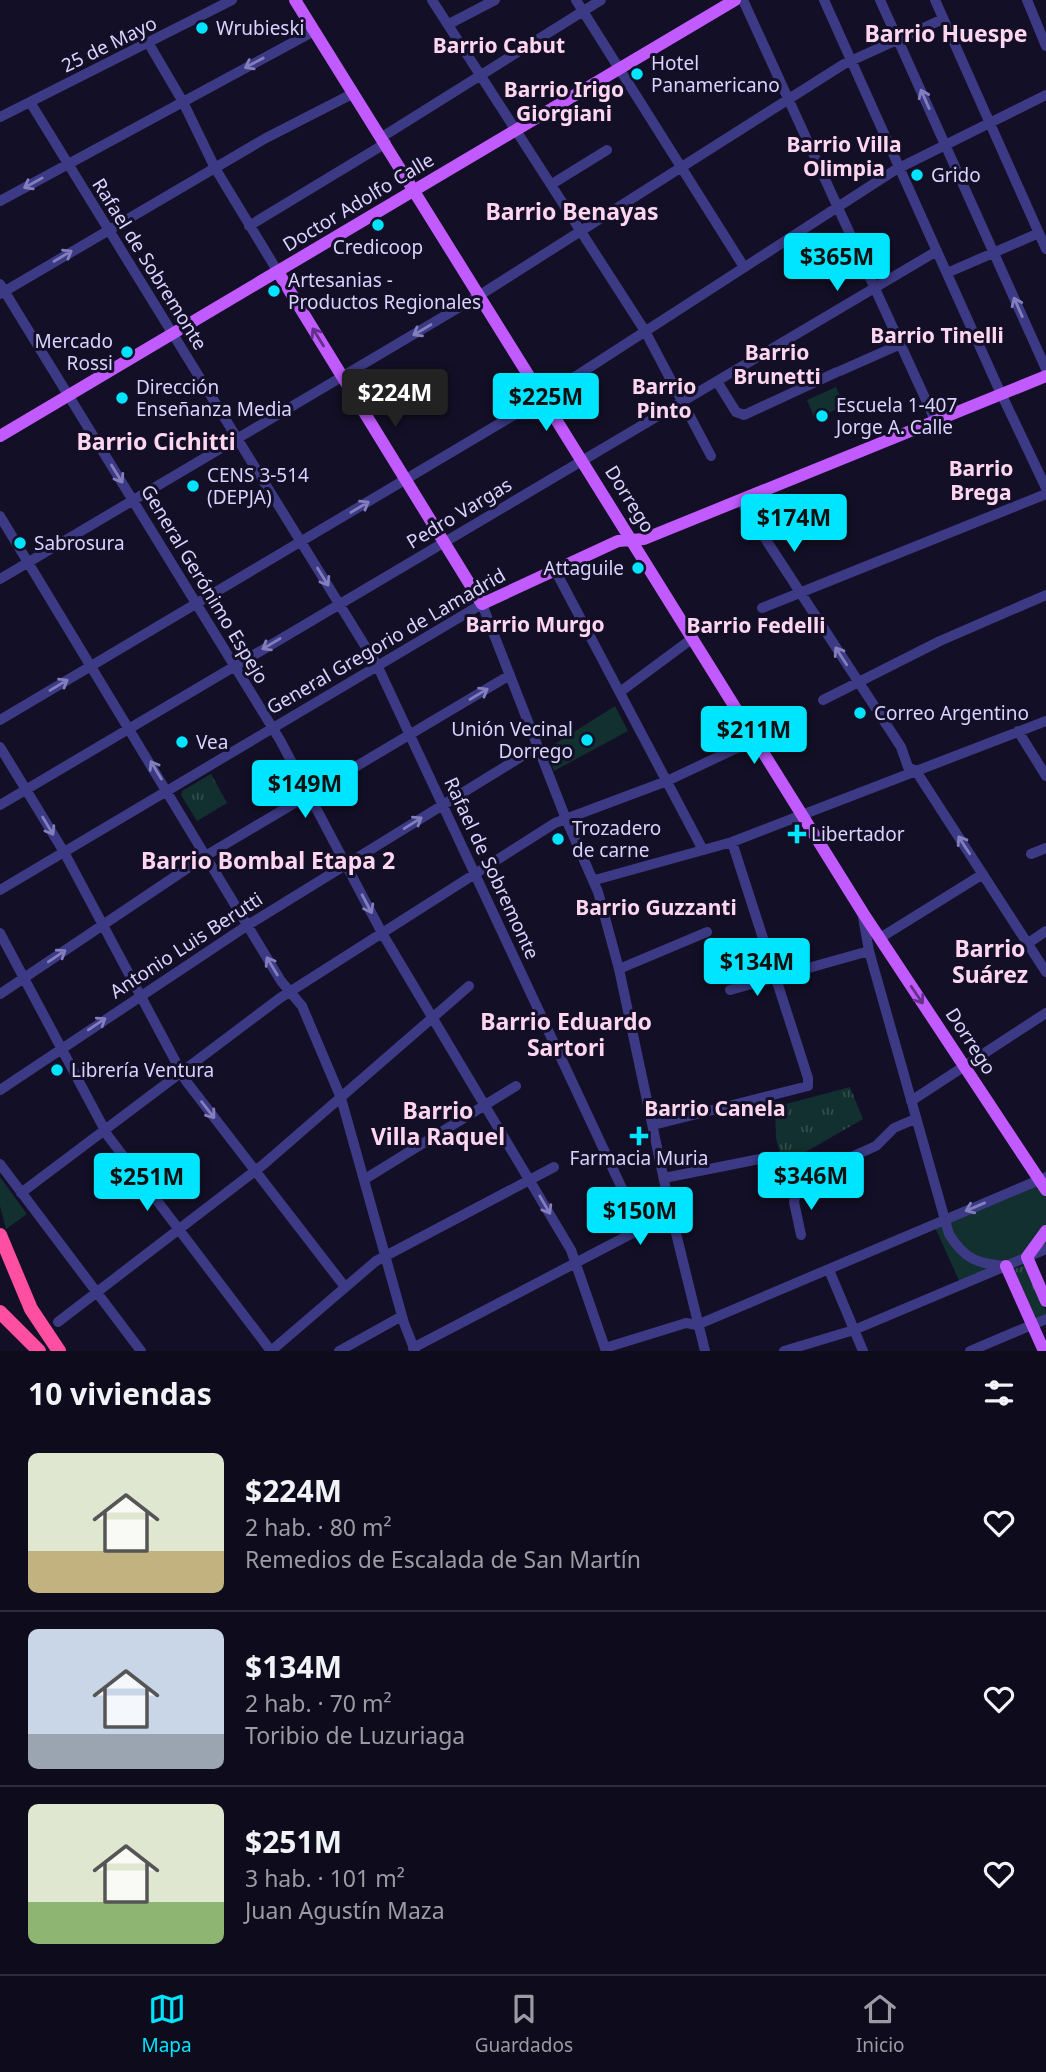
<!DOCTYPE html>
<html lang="es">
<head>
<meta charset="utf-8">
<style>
	body { margin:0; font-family:"Noto Sans",sans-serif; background:#171425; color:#f1f3f6; height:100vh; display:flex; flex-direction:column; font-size:26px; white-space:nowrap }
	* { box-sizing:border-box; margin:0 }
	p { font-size:23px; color:#9b9ba3 }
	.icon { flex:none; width:38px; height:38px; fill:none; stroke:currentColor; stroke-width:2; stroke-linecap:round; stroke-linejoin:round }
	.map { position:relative; height:1351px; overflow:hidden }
	.side { display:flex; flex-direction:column; background:#0e0b1c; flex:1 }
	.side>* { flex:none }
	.price { position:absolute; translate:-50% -60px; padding:0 16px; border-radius:7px; background:#00e5ff; color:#111; font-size:23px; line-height:46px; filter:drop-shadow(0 2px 4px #0008) }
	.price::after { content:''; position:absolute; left:50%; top:42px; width:21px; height:16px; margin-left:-10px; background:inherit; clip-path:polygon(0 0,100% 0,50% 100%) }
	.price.current { background:#222; color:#fff }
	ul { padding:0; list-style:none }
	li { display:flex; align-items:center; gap:21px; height:175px; padding:0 28px }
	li+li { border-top:2px solid #2e2b3b }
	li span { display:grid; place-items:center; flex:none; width:196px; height:140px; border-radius:10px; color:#555 }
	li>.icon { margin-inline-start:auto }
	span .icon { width:84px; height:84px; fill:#fffc; stroke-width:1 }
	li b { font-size:30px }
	h2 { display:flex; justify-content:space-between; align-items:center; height:84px; padding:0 28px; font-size:30px }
	.menu { display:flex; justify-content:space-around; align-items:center; height:98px; border-top:2px solid #2e2b3b; background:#0e0b1c; font-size:19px; color:#9b9ba3 }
	.menu a { display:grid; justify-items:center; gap:4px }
	.menu .current { color:#00e5ff }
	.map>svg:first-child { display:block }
</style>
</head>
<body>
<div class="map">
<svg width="1046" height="1351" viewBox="0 0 1046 1351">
	<defs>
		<pattern id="grass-tufts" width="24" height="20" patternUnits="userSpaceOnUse" patternTransform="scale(1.75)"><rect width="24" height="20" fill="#12302f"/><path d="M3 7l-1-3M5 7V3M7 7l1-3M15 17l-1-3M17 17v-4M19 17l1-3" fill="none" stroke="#344d4e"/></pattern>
	</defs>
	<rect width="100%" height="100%" fill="#130f26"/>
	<path fill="url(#grass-tufts)" d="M 211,774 L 227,803 L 197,821 L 181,795 L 182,791 Z
		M 850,1087 L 863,1119 L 783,1165 L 776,1138 L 775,1107 Z
		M 1024,1265 L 1046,1311 L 1046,1314 L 1036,1318 L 1014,1269 Z"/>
	<path fill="#12302f" d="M 836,387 L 844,406 L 815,419 L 807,400 Z
		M 615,706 L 628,731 L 554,771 L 547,752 L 550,747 Z
		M 0,1177 L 27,1214 L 6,1229 L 0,1206 Z
		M 1046,1177 L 1046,1249 L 961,1285 L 934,1225 Z"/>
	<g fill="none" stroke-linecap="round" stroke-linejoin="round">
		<path stroke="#3d3a85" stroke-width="10" d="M 432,0 L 645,331 L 711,456
			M 576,0 L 744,267
			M 743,0 L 936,422
			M 824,0 L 997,385 L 1046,488
			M 880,0 L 1046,369
			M 935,0 L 1046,249
			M 1027,0 L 1046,46
			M 449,24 L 495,0
			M 149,44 L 183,102 L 215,168 L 278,272
			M 30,102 L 378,667 L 641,1229
			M 0,117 L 232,0
			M 382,137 L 601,0
			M 552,184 L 607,150
			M 0,201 L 314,31
			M 249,226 L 386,143
			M 947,273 L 1039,233
			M 0,284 L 280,740 L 382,933 L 571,1250 L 606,1351
			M 0,294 L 266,138 L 354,93
			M 840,371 L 901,344
			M 718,383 L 736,412 L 744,415 L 837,372
			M 740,500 L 901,747 L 908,767 L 916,771 L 1046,972
			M 0,516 L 281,981 L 302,1006 L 341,1098 L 404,1323 L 415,1351
			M 555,570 L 703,850
			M 0,579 L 480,295 L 844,64 L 943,19
			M 762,608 L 1046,494
			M 620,692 L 693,638
			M 823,700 L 940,641 L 1046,595
			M 0,720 L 536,402 L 895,170 L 1046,95
			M 1018,731 L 1046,776
			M 0,747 L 64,852 L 186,1081 L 345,1287
			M 0,805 L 937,251
			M 1031,854 L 1046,848
			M 595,880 L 732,842 L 1046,721
			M 0,890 L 482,604 L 566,819 L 598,892 L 619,969 L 671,1213 L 705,1351
			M 863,917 L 869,951 L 949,1234 C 964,1259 978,1264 1006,1266
			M 0,933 L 108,1136 L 271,1351
			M 880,938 L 983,874
			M 1027,944 L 1046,931
			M 619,969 L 707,932
			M 730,990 L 869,951
			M 0,994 L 207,855 L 510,675
			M 0,1090 L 248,925 L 537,747
			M 911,1101 L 1046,1013
			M 653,1125 L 808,1086 L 808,1078 L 732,842
			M 0,1164 L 141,1351
			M 664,1178 L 765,1158
			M 365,1179 L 516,1086
			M 21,1193 L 280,998 L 555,823 L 667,781 L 756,739
			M 801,1235 L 794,1202 L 799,1180 L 876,1146 L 894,1128 L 915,1119
			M 829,1270 L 863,1351
			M 58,1322 L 264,1164 L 469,986
			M 697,1325 L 1046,1177
			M 413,1348 L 671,1213
			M 605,1348 L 686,1323 L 697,1325
			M 271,1351 L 376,1261 L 554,1167
			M 339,1351 L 402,1316
			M 784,1351 L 854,1330 L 1046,1249
			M 970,1351 L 1046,1319"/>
		<path stroke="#c25bff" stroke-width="12" d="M 295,0 L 863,913 L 1046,1190
			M 278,272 L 482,604 L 618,541 L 644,539 L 1046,376
			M 0,436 L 735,0
			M 1046,1231 L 1027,1257 L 1046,1301
			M 1006,1266 L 1044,1351"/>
		<path stroke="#ff4fa3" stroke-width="14" d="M 0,1235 L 31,1309 L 59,1351
			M 0,1312 L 39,1351"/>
	</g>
	<defs><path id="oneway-shaft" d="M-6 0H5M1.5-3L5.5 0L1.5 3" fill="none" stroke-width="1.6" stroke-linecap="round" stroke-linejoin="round" transform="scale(1.75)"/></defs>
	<g stroke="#837fbc">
		<use href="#oneway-shaft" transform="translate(254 63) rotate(152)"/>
		<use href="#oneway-shaft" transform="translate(925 99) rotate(-114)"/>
		<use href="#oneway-shaft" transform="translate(33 183) rotate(151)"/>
		<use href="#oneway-shaft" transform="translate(63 256) rotate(-31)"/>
		<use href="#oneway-shaft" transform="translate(1018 307) rotate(-114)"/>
		<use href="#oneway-shaft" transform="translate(422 330) rotate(149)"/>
		<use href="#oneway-shaft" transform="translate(117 474) rotate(58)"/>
		<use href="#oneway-shaft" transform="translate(360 507) rotate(-31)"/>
		<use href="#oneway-shaft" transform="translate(323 577) rotate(58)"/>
		<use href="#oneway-shaft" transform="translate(271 644) rotate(149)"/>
		<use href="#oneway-shaft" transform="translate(841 656) rotate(-123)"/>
		<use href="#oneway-shaft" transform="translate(59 685) rotate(-31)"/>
		<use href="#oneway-shaft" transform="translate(479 694) rotate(-31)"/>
		<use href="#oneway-shaft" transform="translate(156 770) rotate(-121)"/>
		<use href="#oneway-shaft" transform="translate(413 823) rotate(-32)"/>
		<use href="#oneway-shaft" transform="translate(48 826) rotate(59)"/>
		<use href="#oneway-shaft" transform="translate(964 845) rotate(-123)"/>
		<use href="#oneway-shaft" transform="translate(367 904) rotate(62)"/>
		<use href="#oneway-shaft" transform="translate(57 956) rotate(-34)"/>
		<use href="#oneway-shaft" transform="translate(272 966) rotate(-121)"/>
		<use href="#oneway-shaft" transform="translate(97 1024) rotate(-34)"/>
		<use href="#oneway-shaft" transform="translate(208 1110) rotate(52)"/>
		<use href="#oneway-shaft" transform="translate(545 1205) rotate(60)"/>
		<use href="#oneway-shaft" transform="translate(975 1207) rotate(157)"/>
	</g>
	<g stroke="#623188">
		<use href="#oneway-shaft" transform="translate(318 337) rotate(-122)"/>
		<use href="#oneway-shaft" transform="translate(917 995) rotate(56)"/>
	</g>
	<g fill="#00e5ff" stroke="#130f26" stroke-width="2.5">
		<circle cx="202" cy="28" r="7"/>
		<circle cx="637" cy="74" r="7"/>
		<circle cx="917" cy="175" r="7"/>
		<circle cx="378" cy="225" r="7"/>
		<circle cx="274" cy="291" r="7"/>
		<circle cx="127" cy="352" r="7"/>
		<circle cx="122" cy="398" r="7"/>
		<circle cx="822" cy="416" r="7"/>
		<circle cx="193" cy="486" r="7"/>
		<circle cx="20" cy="543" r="7"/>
		<circle cx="638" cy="568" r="7"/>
		<circle cx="860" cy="713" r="7"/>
		<circle cx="587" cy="740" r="7"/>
		<circle cx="182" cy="742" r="7"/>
		<path d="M793.5 823.5h7v7h7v7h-7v7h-7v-7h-7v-7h7z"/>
		<circle cx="558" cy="839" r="7"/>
		<circle cx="57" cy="1070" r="7"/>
		<path d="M635.5 1125.5h7v7h7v7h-7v7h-7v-7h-7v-7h7z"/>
	</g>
	<g text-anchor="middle" stroke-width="6" stroke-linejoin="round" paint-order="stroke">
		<g font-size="19" fill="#d9d4ff" stroke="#130f26" text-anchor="start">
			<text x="216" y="35">Wrubieski</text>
			<text x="651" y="70">Hotel<tspan x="651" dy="22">Panamericano</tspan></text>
			<text x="931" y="182">Grido</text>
			<text x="378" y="254" text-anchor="middle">Credicoop</text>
			<text x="288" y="287">Artesanias -<tspan x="288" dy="22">Productos Regionales</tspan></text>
			<text x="113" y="348" text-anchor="end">Mercado<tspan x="113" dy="22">Rossi</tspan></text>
			<text x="136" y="394">Dirección<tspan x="136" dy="22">Enseñanza Media</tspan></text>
			<text x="836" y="412">Escuela 1-407<tspan x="836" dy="22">Jorge A. Calle</tspan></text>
			<text x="207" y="482">CENS 3-514<tspan x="207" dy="22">(DEPJA)</tspan></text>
			<text x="34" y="550">Sabrosura</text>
			<text x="624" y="575" text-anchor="end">Attaguile</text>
			<text x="874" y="720">Correo Argentino</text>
			<text x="573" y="736" text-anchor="end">Unión Vecinal<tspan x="573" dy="22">Dorrego</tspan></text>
			<text x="196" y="749">Vea</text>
			<text x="572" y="835">Trozadero<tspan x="572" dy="22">de carne</tspan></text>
			<text x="811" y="841">Libertador</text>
			<text x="71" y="1077">Librería Ventura</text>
			<text x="639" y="1165" text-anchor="middle">Farmacia Muria</text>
		</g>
		<g font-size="19" fill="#d9d4ff" stroke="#130f26">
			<text transform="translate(109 44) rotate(-26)" y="7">25 de Mayo</text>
			<text transform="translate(358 202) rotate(-31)" y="7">Doctor Adolfo Calle</text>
			<text transform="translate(150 264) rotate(58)" y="7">Rafael de Sobremonte</text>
			<text transform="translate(630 499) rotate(58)" y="7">Dorrego</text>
			<text transform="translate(459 513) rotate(-31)" y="7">Pedro Vargas</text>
			<text transform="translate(205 584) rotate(59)" y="7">General Gerónimo Espejo</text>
			<text transform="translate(386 641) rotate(-30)" y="7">General Gregorio de Lamadrid</text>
			<text transform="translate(492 868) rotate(65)" y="7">Rafael de Sobremonte</text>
			<text transform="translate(186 945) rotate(-33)" y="7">Antonio Luis Berutti</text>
			<text transform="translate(971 1041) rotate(57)" y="7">Dorrego</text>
		</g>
		<g font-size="21" font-weight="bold" fill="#ffd6f0" stroke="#130f26">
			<text x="499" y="53">Barrio Cabut</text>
			<text x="564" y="97">Barrio Irigo<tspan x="564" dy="24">Giorgiani</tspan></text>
			<text x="844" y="152">Barrio Villa<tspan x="844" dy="24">Olimpia</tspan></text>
			<text x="937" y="343">Barrio Tinelli</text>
			<text x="777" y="360">Barrio<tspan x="777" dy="24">Brunetti</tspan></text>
			<text x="664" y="394">Barrio<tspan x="664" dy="24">Pinto</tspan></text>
			<text x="981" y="476">Barrio<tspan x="981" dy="24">Brega</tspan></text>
			<text x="535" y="632">Barrio Murgo</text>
			<text x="756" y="633">Barrio Fedelli</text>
			<text x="656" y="915">Barrio Guzzanti</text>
			<text x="715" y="1116">Barrio Canela</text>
		</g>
		<g font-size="23" font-weight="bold" fill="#ffd6f0" stroke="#130f26">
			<text x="946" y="42">Barrio Huespe</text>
			<text x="572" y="220">Barrio Benayas</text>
			<text x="156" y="450">Barrio Cichitti</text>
			<text x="268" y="869">Barrio Bombal Etapa 2</text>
			<text x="990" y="957">Barrio<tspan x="990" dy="26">Suárez</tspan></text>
			<text x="566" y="1030">Barrio Eduardo<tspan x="566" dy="26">Sartori</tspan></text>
			<text x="438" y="1119">Barrio<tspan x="438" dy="26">Villa Raquel</tspan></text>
		</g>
	</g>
</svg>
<b class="price" style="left:837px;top:293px">$365M</b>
<b class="price current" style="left:395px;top:429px">$224M</b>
<b class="price" style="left:546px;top:433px">$225M</b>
<b class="price" style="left:794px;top:554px">$174M</b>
<b class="price" style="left:754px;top:766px">$211M</b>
<b class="price" style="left:305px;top:820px">$149M</b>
<b class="price" style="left:757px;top:998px">$134M</b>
<b class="price" style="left:811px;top:1212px">$346M</b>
<b class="price" style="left:147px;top:1213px">$251M</b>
<b class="price" style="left:640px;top:1247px">$150M</b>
</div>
<section class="side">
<h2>10 viviendas<svg class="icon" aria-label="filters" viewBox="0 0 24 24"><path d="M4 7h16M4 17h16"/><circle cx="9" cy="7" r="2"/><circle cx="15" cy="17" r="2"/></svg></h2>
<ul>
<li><span style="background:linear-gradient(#dfe7d0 70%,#c2b280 0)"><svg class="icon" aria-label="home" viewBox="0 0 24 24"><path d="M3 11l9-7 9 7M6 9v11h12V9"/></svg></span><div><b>$224M</b><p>2 hab. · 80 m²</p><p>Remedios de Escalada de San Martín</p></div><svg class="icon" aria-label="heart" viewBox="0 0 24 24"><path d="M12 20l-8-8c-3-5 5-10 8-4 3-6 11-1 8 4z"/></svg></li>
<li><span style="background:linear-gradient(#c9d6e8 75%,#9aa5b1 0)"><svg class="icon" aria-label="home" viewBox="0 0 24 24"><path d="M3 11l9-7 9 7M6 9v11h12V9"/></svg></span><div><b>$134M</b><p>2 hab. · 70 m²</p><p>Toribio de Luzuriaga</p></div><svg class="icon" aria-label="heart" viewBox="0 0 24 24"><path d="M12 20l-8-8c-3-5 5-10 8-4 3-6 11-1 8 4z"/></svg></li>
<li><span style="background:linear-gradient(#dfe7d0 70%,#8fb573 0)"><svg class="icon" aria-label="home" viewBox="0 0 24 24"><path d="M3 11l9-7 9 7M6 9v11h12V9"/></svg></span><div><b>$251M</b><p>3 hab. · 101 m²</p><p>Juan Agustín Maza</p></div><svg class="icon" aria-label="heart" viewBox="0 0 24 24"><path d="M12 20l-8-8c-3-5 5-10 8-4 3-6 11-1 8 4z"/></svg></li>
</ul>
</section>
<nav class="menu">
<a class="current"><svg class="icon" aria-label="map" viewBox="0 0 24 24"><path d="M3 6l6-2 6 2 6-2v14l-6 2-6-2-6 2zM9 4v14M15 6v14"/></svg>Mapa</a>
<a><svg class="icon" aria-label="saved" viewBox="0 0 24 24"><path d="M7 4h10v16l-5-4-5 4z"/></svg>Guardados</a>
<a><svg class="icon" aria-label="home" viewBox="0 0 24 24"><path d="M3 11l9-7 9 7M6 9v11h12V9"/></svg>Inicio</a>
</nav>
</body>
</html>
